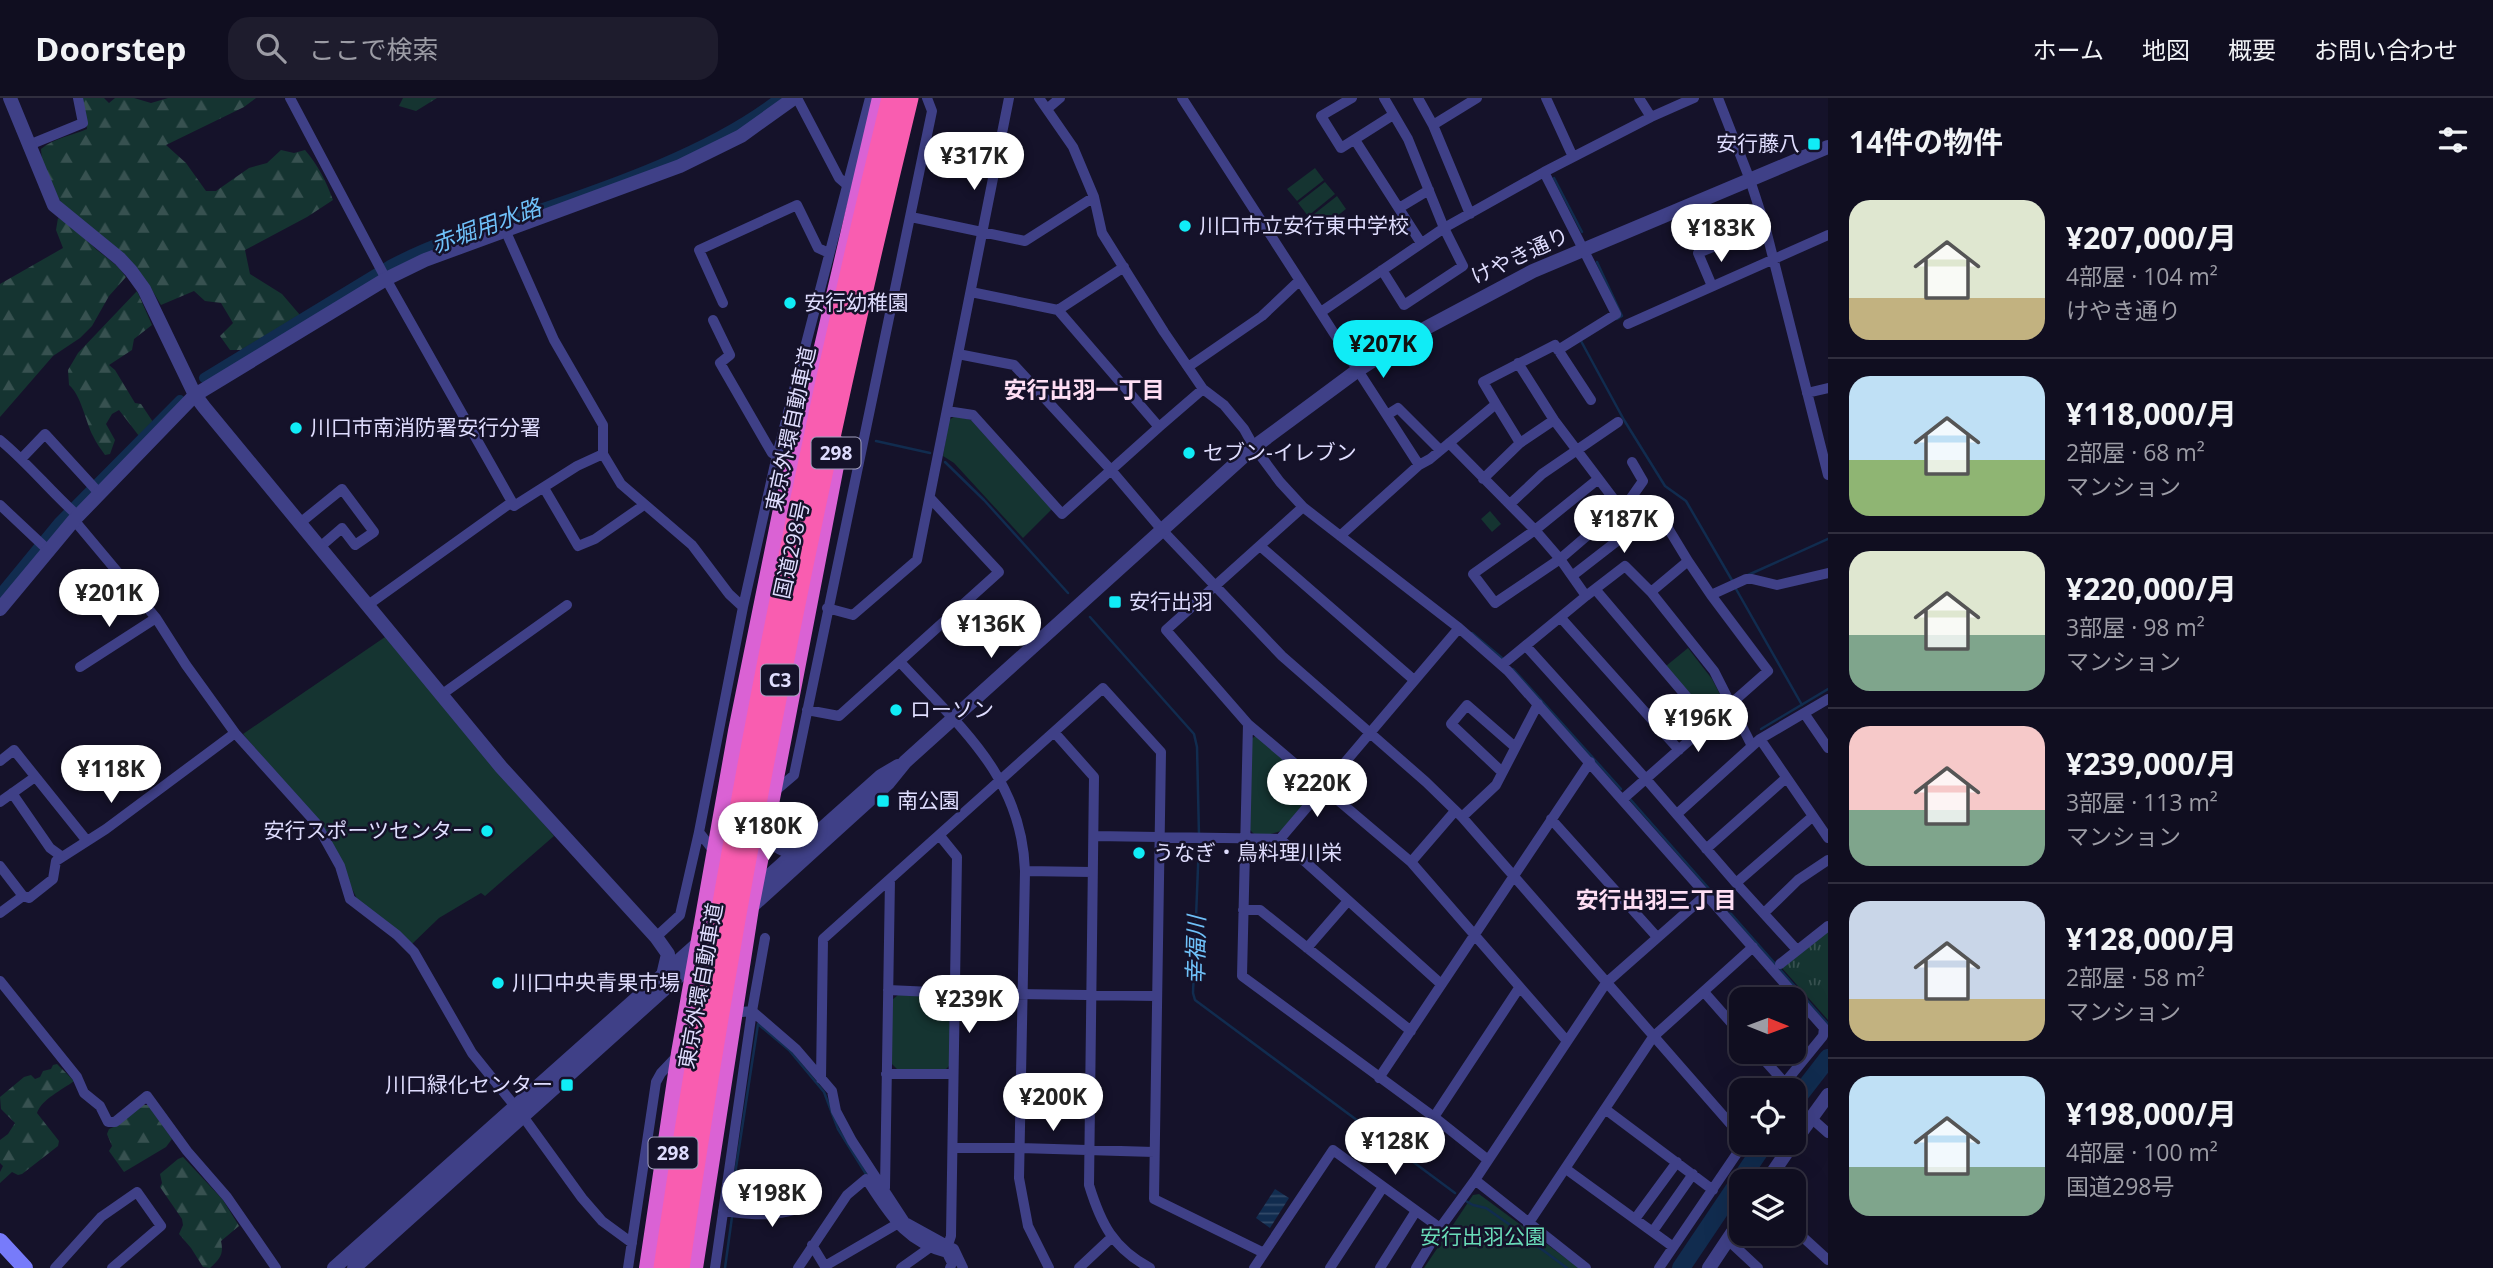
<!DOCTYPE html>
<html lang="ja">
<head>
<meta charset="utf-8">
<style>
	body { margin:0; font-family:"Open Sans","Noto Sans JP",sans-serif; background:#1e1c2d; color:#f1f3f6; height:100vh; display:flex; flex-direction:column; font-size:26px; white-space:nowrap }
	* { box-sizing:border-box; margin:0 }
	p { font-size:23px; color:#9c9ca5 }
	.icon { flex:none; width:38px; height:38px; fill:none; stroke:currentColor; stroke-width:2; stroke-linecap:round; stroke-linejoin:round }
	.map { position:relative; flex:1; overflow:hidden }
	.drawer { display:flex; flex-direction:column; background:#100e20; width:665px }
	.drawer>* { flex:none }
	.needle { width:46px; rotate:91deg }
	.buttons { position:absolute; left:1729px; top:889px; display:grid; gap:14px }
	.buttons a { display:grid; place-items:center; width:77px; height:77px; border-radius:14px; background:#100e20; box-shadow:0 7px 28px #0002,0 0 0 2px #302e3e; font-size:35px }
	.price { position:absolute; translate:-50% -60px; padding:0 16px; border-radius:24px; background:#fff; color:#222; font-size:23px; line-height:46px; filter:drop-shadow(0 2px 4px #0008) }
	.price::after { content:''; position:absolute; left:50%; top:42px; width:21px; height:16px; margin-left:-10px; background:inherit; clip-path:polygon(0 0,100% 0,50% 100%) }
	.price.current { background:#10ecf6; color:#111 }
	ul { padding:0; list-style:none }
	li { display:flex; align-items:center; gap:21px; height:175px; padding:0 21px }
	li+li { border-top:2px solid #302e3e }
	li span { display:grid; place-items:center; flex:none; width:196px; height:140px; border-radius:21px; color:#555 }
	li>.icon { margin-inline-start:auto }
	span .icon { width:84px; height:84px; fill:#fffc; stroke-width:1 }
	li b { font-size:30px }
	h2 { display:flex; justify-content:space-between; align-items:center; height:84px; padding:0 21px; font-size:30px }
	header { display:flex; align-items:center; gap:42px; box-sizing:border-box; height:98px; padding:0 35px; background:#100e20; border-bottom:2px solid #302e3e }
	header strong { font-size:33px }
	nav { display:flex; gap:38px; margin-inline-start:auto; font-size:24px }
	.search { width:490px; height:63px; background:#1e1c2d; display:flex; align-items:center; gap:18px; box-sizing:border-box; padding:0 24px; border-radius:21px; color:#9c9ca5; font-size:26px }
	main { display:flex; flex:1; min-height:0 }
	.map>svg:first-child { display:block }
</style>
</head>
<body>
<header>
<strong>Doorstep</strong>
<div class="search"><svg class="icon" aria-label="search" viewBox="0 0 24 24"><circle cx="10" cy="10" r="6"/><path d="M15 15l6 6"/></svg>ここで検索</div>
<nav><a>ホーム</a><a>地図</a><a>概要</a><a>お問い合わせ</a></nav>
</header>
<main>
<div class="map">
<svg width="1828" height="1170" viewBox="0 0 1828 1170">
	<defs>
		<pattern id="grass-tufts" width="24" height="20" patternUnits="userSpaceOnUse" patternTransform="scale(1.75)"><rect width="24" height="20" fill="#153431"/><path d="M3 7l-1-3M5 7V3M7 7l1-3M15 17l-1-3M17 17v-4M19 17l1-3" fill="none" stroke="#375150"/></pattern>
		<pattern id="forest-firs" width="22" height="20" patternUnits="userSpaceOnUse" patternTransform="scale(1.75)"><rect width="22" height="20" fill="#153431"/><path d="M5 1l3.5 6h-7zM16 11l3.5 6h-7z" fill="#375150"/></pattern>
		<pattern id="water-rules" width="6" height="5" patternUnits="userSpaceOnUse" patternTransform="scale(1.75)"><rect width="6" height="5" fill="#112c4f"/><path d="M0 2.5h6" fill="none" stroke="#334a69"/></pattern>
	</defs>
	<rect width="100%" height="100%" fill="#15122a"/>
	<path fill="url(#grass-tufts)" d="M 1828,832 L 1828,922 L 1782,870 Z"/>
	<path fill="url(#forest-firs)" d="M 82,0 L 104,0 L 109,5 L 115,0 L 134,0 L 151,5 L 168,0 L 256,0 L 244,9 L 166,47 L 186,65 L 206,93 L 216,93 L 249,70 L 267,65 L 281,52 L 294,55 L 305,52 C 318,67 326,83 333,102 L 307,119 L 245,152 L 250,176 L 282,196 L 300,217 L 241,252 L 230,252 L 220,238 L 233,225 L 221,205 L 205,203 L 194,193 L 161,207 L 146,182 L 66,111 L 54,94 L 42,63 L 41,51 C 54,40 71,38 87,31 Z
		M 403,0 L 437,0 L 416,13 L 399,8 Z
		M 58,120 C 74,127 84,140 97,152 C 108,161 118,167 126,179 L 109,198 L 92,228 L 80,240 L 53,258 L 0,319 L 0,186 L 63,150 L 56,132 Z
		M 137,193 L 152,227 L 134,241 L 132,252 L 109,267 L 115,272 L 135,305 L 141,306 L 153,324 L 139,338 L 119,312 L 112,316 L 106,326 L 115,342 L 110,356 L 105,357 C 101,351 96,345 93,338 C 85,322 81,297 69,287 L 68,272 L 78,255 Z
		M 57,966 L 74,983 C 62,992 42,1001 37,1015 L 59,1043 L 58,1048 L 22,1076 L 18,1077 L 12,1074 L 0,1085 L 0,1074 L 3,1068 L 0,1065 L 0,1042 L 8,1036 L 15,1025 L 1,1011 L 0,999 L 24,979 L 31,977 L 35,981 L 40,979 L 43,973 L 51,971 L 53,967 Z
		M 143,1007 L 148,1007 L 172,1041 L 166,1049 L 124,1074 L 109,1053 L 112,1048 L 107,1036 L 109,1031 L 116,1028 Z
		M 183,1059 L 223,1102 L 239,1128 L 221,1143 C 224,1156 220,1161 210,1170 L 203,1169 L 191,1150 L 179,1136 L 183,1127 L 182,1121 L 160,1089 L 162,1085 L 160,1076 L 178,1061 Z"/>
	<path fill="#153431" d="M 1315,70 L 1324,82 L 1297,103 L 1287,91 Z
		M 1325,84 L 1335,96 L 1308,118 L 1298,105 Z
		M 1337,98 L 1346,111 L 1319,132 L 1309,120 Z
		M 955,318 L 971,322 L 1052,411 L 1023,440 L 954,365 L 943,358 L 949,322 Z
		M 1490,413 L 1501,426 L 1492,434 L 1481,421 Z
		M 385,539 L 554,738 L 485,798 L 481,795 L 439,820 L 412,846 L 358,803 L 322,729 L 243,636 Z
		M 1688,550 L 1712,581 L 1724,604 L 1708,618 L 1666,568 Z
		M 1257,637 L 1314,686 L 1315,693 L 1281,733 L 1271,736 L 1254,736 L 1249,731 L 1251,641 Z
		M 898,897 L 945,898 L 950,903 L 950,967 L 945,972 L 897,971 L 892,966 L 892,902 Z
		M 1479,1096 L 1579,1170 L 1424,1170 L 1473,1097 Z"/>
	<path fill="url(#water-rules)" d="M 1275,1091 L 1289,1100 L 1270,1130 L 1256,1120 Z"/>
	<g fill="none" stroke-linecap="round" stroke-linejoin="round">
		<path stroke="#112c4f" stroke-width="2.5" d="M 1554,80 L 1582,134
			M 1597,164 L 1622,218 L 1617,221
			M 1581,243 L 1624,322 L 1665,388 L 1686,403 L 1733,484
			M 876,343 L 930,355
			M 945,364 L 984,402 L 1068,495
			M 1748,477 L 1828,441
			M 1736,491 L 1802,607
			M 1090,519 L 1194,636 L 1197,649 L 1199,738
			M 1472,535 L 1502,560
			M 1513,571 L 1621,691
			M 1761,631 L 1828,591
			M 1630,701 L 1828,926
			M 1199,744 L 1193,895 L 1195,902 L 1455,1095
			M 1464,1102 L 1473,1107 L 1486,1110 L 1520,1134 L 1527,1143 L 1536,1147 L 1567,1170
			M 730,1109 L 758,926 L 789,952 L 824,994 L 838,1031 L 866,1076
			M 725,1170 L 732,1119"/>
		<path stroke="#112c4f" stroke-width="10" d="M 204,280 L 390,167 C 435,143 483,129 531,114 C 609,88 715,51 779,0
			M 0,496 L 59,424 L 180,302"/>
		<path stroke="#112c4f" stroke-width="18" d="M 1794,1004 L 1828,960
			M 1681,1170 L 1765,1045"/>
		<path stroke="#3f4087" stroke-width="10" d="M 290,0 L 386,181 L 512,404
			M 797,0 L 839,80 L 847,87
			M 1039,0 L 1073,49 L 1094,99
			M 1182,0 L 1419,367
			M 1352,0 L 1321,18 L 1341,50 L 1393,17
			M 1418,0 L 1433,27 L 1470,116
			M 1546,0 L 1573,59
			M 1639,0 L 1651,19
			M 1718,0 L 1750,82 L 1765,128 L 1828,377
			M 1047,11 L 1060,0
			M 1433,27 L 1477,0
			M 1355,42 L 1421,145
			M 29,47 L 83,25 L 78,0
			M 1544,74 L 1616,216 L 1558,252
			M 1399,110 L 1429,92
			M 911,119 L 1025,143 L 1094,99 L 1102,135 L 1164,234 L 1203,291 L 1224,307 L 1244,331 L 1254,349 L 1280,384 L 1303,409 L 1459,530 L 1508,573 L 1824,930 L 1823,938 L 1779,992
			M 506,134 L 554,242 L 603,327 L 603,356 L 621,386 L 692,447 L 729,496 L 743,509
			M 1382,172 L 1404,207 L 1463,168 L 1444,130 L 1408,41 L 1384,0
			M 1712,188 L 1698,155 L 1765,128
			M 971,194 L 1058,212 L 1124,169
			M 723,205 L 699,152 L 797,107 L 818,150 L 829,155
			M 1321,214 L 1444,130 L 1544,74 L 1651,19 L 1694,0
			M 713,222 L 730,257 L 720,265 L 772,355 L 777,357
			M 1628,226 L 1828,137
			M 958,256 L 1014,267 L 1111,372 L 1162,432 L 1282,558 L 1426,684 L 1462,719 L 1741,1038
			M 1518,265 L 1554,322 L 1619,408
			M 1188,269 L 1262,218 L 1299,183
			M 1807,295 L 1828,290
			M 947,313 L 973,317 L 1062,416 L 1159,329 L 1058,212
			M 1387,317 L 1398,310 L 1440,352
			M 1159,329 L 1203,291
			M 0,342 C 28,365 50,393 78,418
			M 1449,345 L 1535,432 L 1560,461 L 1586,498 L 1625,468 L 1651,494 L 1714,573 L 1752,648
			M 1520,345 L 1554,322
			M 22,360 L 45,336 L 99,395
			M 1483,381 L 1520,345 L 1496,306
			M 1597,382 L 1535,432 L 1473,476 L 1495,505 L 1560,461 L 1631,400 L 1643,383 L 1632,364
			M 544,390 L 578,448 L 595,441 L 644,407
			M 1510,406 L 1542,376 L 1618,324
			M 0,407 L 49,453
			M 1303,409 L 1166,532 L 1248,626 L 1411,764 L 1566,942
			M 74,422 L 156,520 L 186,567 L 235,635 L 316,725 L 340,768 L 350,801 L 397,837 L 414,854 L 472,955 L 522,1017 L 582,1100 L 602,1123 L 632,1145
			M 300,425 L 342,391 L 374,434 L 355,447 L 342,430 L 320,449
			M 1340,438 L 1419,367 L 1430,361 L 1496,306 L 1483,284 L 1555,247 L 1591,302
			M 1260,448 L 1414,582
			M 1572,478 L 1657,412 L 1688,463
			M 1595,491 L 1709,625
			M 1651,494 L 1688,463 L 1711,497 L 1746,481 L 1752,481 L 1777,487 L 1828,475
			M 368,507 L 512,404 L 514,408 L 577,368 L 603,356
			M 827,510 L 853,517 L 917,462 L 1009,0
			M 1561,520 L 1679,652
			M 1526,548 L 1646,681 L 1736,785 L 1812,719
			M 900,564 C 960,629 1022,679 1025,773 L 1019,1080 L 1028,1128 L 1049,1170
			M 1502,567 L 1586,498
			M 80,569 L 156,520
			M 441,597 L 567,507
			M 807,612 L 839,618 L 999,474 L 930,400
			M 1804,615 L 1828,650
			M 1248,626 L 1242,878 L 1434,1019 L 1488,1062
			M 1054,634 L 1094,679 L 1089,1087 C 1101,1126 1113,1150 1150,1170
			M 1760,641 L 1828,740
			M 0,663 L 14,652 L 87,743
			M 1501,673 L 1451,626 L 1467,607 L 1515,649
			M 774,694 L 794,677 L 932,13 L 927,0
			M 12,695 L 50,750 L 61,758
			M 1623,701 L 1768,573 L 1711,497
			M 0,704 L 35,679
			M 1677,716 L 1760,641 L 1828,601
			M 1462,719 L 1496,687 L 1538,606
			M 1551,721 L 1657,839
			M 765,737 C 773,749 779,753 793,756
			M 940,738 L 957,759 L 951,1138 L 948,1147
			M 1094,738 L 1280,741 L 1459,530
			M 1280,741 L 1441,886
			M 1706,751 L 1786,680
			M 716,756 L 699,734 L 743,509 L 777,357 L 870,0
			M 1411,764 L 1455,713
			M 0,768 L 23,798 L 29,800 L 53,781 L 56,763 L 106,731 L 235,635
			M 1025,773 L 1092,774
			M 1736,785 L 1797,852
			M 1243,812 L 1260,812 L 1411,933
			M 0,815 L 23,798
			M 1764,815 L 1798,782 L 1828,762
			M 656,839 L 680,817 L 699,734
			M 1307,850 L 1347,804
			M 1780,866 L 1828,828
			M 0,883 L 77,979 L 84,995 L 100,1008 L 108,1024 L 115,1024 L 147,998 L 187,1053 L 227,1099 L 276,1170
			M 888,892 L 954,895 L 1157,898
			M 1704,894 L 1741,936
			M 732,915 L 752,913 L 796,951 L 832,993 L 836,1013 L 852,1043 L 905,1124 L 954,1151 L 963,1170
			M 1757,954 L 1785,985
			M 886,976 L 953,976
			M 1379,980 L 1590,664
			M 821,981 L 823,841 L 1103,590 L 1161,654 L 1154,1101 L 1264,1155
			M 1605,1011 L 1713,1092
			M 1434,1019 L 1519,890
			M 1810,1019 L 1828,1035
			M 953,1050 L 1020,1050 L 1154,1054
			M 1566,1071 L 1672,1148
			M 1475,1082 L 1586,1170
			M 885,1090 L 890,781
			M 723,1113 C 753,1117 786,1121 812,1103
			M 1635,1121 L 1677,1064
			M 1528,1126 L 1653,939 L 1753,849
			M 1794,1131 L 1828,1162
			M 1653,1133 L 1693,1076
			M 1728,1142 L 1758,1170
			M 812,1147 L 826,1170
			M 825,1168 L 897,1126
			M 55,1170 L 101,1119 L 137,1094 L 161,1128 L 112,1170
			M 628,1170 L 656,984 L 661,975 L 679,956
			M 715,1170 L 752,913 L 765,840
			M 798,1170 L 847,1097 L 866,1081 C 890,1116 903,1143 947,1155 L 952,1165 L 950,1170
			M 901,1170 L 932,1148
			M 1079,1170 L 1111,1140
			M 1254,1170 L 1333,1052 L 1440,1130
			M 1330,1170 L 1383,1089
			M 1380,1170 L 1416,1113
			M 1416,1170 L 1440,1130 L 1475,1082 L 1606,885 L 1707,796
			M 1659,1170 L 1744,1045"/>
		<path stroke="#3f4087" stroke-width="14" d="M 10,0 L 54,107 L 120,161 L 131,173 L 144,191 L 195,297 L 204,309 L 501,669 L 656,839 L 668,856 L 664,873
			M 0,511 L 74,422 L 195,297 L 386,181 L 425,162 L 680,68 L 741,38 L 794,0
			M 752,793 L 881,678 L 898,668
			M 749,811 L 888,685 L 905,664 L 1254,349 L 1358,272 L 1411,238 L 1533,173 L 1828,49
			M 1794,1044 L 1828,997
			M 1767,1083 L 1793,1045
			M 334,1170 L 702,842
			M 354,1170 L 699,860
			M 1709,1170 L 1741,1122"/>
		<path stroke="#777bfa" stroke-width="16" d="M 0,1143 L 25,1170"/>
		<path stroke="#da62d4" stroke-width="18" d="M 809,309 L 881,0
			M 648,1170 L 680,955 L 737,633 L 781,416 L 811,300
			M 694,1170 L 750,810 L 839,347"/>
		<path stroke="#f95db0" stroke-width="19" d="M 663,1170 C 721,776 796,387 891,0
			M 680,1170 C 737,776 815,387 909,0"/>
	</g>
	<g fill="#10ecf6" stroke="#15122a" stroke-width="2.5">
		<rect x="1807" y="39" width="14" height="14" rx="3.5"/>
		<circle cx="1185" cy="128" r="7"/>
		<circle cx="790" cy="205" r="7"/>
		<circle cx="296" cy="330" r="7"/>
		<circle cx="1189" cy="355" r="7"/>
		<rect x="1108" y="497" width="14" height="14" rx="3.5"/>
		<circle cx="896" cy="612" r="7"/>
		<rect x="876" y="696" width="14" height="14" rx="3.5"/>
		<circle cx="487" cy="733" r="7"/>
		<circle cx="1139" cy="755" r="7"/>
		<circle cx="498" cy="885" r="7"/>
		<rect x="560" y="980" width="14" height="14" rx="3.5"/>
	</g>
	<g text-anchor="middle" stroke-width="5" stroke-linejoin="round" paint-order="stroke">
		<g fill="#15122a" stroke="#a2a0be" stroke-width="2">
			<rect x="811.5" y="339.5" width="49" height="31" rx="5"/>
			<rect x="761" y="566.5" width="38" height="31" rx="5"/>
			<rect x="648.5" y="1039.5" width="49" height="31" rx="5"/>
		</g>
		<g font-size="19" font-weight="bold" fill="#dfddfe">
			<text x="836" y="362">298</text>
			<text x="780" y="589">C3</text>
			<text x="673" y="1062">298</text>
		</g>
		<g font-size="21" fill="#dfddfe" stroke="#15122a" text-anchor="start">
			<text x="1800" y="53" text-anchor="end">安行藤八</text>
			<text x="1199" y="135">川口市立安行東中学校</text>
			<text x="804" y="212">安行幼稚園</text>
			<text x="310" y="337">川口市南消防署安行分署</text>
			<text x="1203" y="362">セブン-イレブン</text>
			<text x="1129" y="511">安行出羽</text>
			<text x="910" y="619">ローソン</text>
			<text x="897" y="710">南公園</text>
			<text x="473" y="740" text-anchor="end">安行スポーツセンター</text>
			<text x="1153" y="762">うなぎ・鳥料理川栄</text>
			<text x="512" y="892">川口中央青果市場</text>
			<text x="553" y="994" text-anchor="end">川口緑化センター</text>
		</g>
		<g font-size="21" fill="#dfddfe" stroke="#15122a">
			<text transform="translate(1520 158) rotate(-25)" y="7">けやき通り</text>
			<text transform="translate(791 331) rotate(-78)" y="7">東京外環自動車道</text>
			<text transform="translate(792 452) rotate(-78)" y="7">国道298号</text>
			<text transform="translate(701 888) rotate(-80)" y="7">東京外環自動車道</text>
		</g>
		<g font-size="21" fill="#6addb9" stroke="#15122a">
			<text x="1483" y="1146">安行出羽公園</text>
		</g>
		<g font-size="23" font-style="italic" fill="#6fc1f9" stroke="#15122a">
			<text transform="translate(486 128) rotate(-20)" y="8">赤堀用水路</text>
			<text transform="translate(1196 852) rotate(-89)" y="8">幸福川</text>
		</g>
		<g font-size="23" font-weight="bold" fill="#fedef4" stroke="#15122a">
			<text x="1084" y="300">安行出羽一丁目</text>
			<text x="1656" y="810">安行出羽三丁目</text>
		</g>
	</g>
</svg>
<div class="buttons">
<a><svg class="needle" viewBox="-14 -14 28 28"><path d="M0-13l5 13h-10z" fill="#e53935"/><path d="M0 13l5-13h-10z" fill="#9c9ca5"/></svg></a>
<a><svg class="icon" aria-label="locate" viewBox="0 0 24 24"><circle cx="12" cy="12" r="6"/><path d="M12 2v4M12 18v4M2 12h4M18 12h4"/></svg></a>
<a><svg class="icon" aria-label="layers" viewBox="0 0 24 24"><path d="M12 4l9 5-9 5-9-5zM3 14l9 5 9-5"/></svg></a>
</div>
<b class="price" style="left:974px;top:94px">¥317K</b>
<b class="price" style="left:1721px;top:166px">¥183K</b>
<b class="price current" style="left:1383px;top:282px">¥207K</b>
<b class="price" style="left:1624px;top:457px">¥187K</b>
<b class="price" style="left:109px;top:531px">¥201K</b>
<b class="price" style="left:991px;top:562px">¥136K</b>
<b class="price" style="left:1698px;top:656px">¥196K</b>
<b class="price" style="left:111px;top:707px">¥118K</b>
<b class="price" style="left:1317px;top:721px">¥220K</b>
<b class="price" style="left:768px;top:764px">¥180K</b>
<b class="price" style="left:969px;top:937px">¥239K</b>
<b class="price" style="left:1053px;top:1035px">¥200K</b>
<b class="price" style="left:1395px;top:1079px">¥128K</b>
<b class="price" style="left:772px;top:1131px">¥198K</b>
</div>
<section class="drawer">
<h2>14件の物件<svg class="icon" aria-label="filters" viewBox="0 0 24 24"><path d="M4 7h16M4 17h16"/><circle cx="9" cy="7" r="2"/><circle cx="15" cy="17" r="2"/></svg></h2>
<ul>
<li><span style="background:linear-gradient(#dfe7d0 70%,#c2b280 0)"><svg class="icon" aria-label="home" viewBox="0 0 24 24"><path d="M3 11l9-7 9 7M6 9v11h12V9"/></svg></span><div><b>¥207,000/月</b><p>4部屋 · 104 m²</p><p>けやき通り</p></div></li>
<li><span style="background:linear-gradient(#bfe0f5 60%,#8fb573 0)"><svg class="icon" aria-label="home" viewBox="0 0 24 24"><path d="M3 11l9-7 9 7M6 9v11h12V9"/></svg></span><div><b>¥118,000/月</b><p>2部屋 · 68 m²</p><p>マンション</p></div></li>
<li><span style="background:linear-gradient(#dfe7d0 60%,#7fa58c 0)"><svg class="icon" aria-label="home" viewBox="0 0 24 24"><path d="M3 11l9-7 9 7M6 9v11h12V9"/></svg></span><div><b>¥220,000/月</b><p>3部屋 · 98 m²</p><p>マンション</p></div></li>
<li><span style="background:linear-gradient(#f6c9c9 60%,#7fa58c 0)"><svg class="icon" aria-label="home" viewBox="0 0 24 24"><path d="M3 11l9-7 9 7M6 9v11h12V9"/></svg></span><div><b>¥239,000/月</b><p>3部屋 · 113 m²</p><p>マンション</p></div></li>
<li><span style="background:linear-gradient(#c9d6e8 70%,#c2b280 0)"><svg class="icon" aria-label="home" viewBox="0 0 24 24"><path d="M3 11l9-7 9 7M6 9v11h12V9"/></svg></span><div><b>¥128,000/月</b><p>2部屋 · 58 m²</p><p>マンション</p></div></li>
<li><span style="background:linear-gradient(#bfe0f5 65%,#7fa58c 0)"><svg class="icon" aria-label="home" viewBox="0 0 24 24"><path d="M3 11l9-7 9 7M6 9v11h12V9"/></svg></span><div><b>¥198,000/月</b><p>4部屋 · 100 m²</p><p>国道298号</p></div></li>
</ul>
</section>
</main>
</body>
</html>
